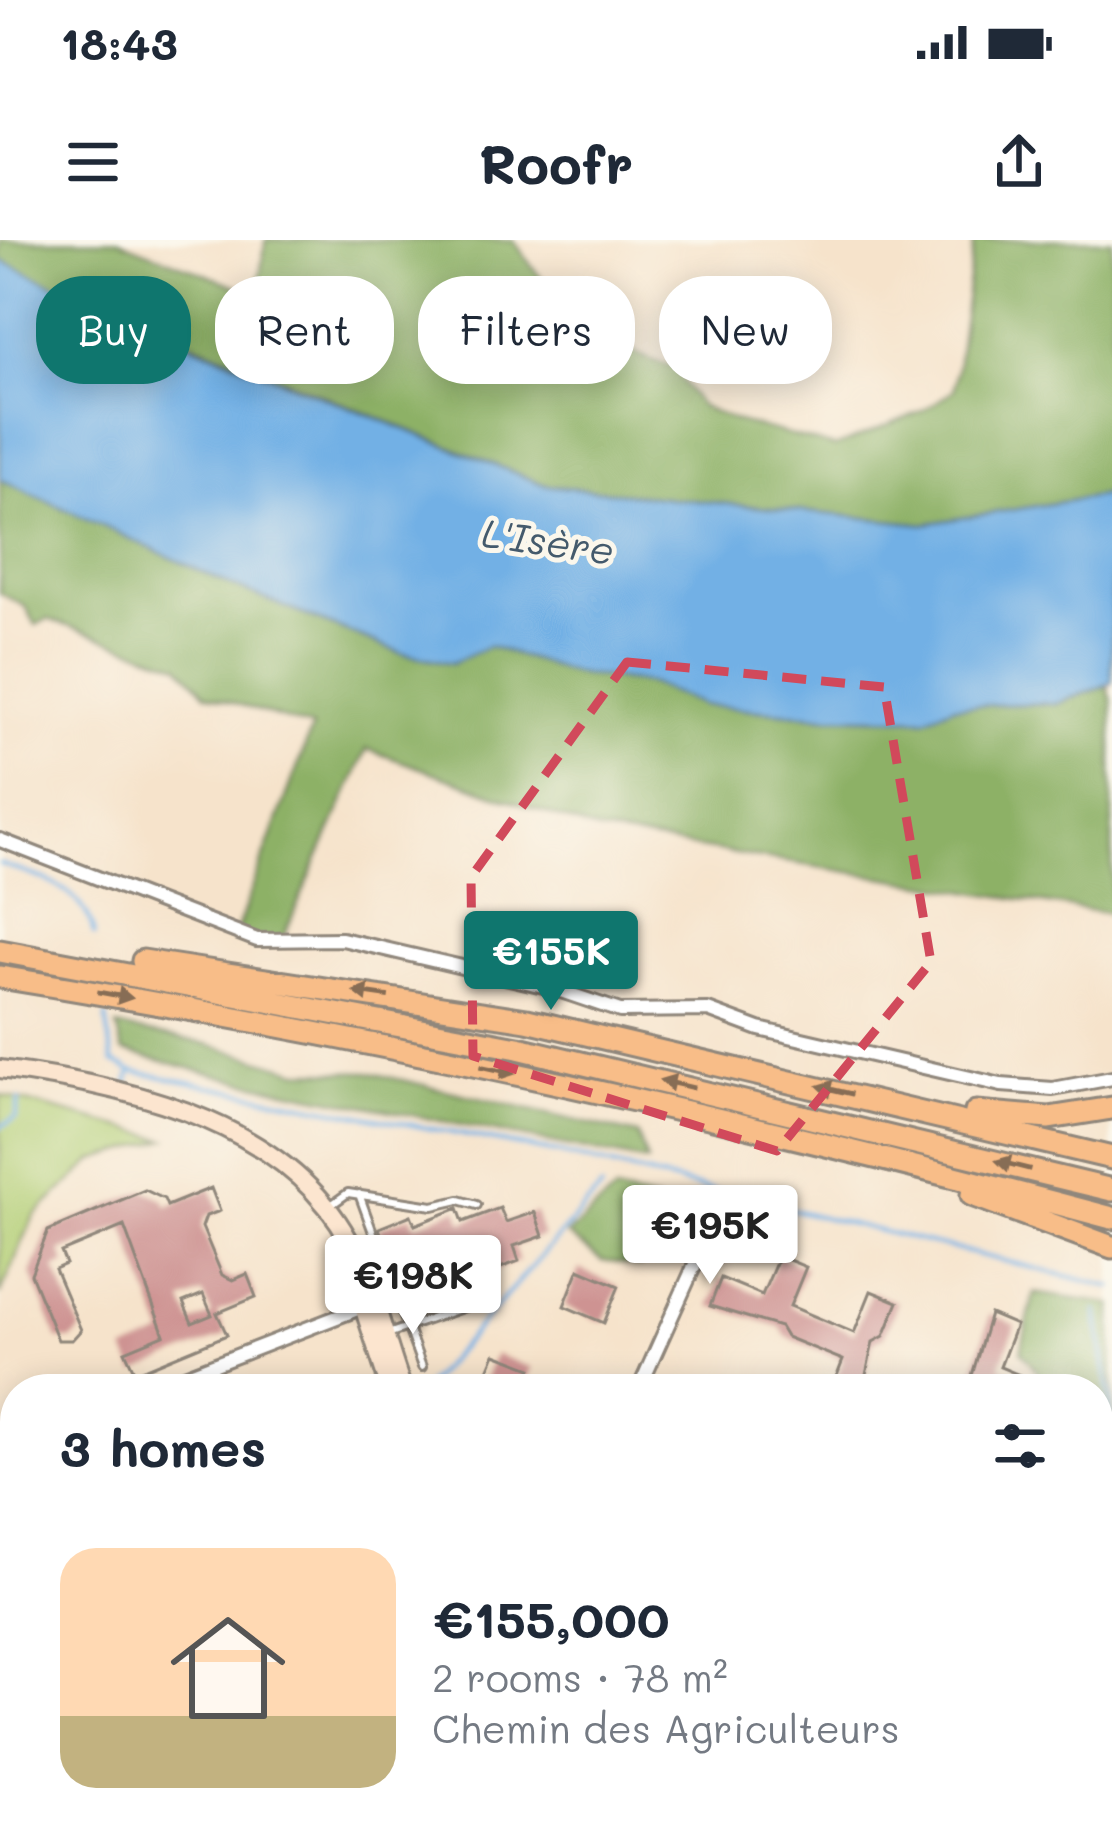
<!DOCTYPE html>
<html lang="en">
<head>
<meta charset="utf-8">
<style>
	body { margin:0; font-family:Mali,sans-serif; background:#f2f2f3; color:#1f2937; height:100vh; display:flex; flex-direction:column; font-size:45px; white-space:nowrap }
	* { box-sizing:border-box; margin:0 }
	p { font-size:39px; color:#747a83 }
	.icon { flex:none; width:66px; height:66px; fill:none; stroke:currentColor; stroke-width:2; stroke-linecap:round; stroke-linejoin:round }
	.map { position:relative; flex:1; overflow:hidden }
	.details { position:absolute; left:0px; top:1134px; width:1113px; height:468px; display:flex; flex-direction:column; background:#fff; border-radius:48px 48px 0 0; box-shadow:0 6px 30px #0003 }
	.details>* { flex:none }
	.hud { position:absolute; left:36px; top:36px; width:1041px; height:108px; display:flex; gap:24px }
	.price { position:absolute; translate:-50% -102px; padding:0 27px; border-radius:12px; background:#fff; color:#222; font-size:39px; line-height:78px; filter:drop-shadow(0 3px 6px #0008) }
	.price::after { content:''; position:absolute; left:50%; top:72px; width:36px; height:27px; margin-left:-18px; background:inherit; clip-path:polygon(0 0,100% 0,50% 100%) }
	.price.selected { background:#0f766e; color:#fff }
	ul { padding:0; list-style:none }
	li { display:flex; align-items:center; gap:36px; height:300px; padding:0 60px }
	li+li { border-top:3px solid #e0e1e3 }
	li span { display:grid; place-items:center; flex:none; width:336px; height:240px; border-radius:36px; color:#555 }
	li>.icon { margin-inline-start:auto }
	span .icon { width:144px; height:144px; fill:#fffc; stroke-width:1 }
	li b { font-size:51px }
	h2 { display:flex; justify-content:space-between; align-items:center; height:144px; padding:0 60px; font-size:51px }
	.chip { padding:0 42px; border-radius:48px; background:#fff; box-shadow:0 6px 30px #0003; font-size:42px; line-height:108px }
	.chip.selected { background:#0f766e; color:#fff }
	.status { display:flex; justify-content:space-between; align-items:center; height:84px; padding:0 60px; background:#fff; direction:ltr }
	.status svg { height:33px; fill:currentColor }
	header { display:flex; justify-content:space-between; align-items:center; height:156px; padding:0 60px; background:#fff; font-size:54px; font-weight:800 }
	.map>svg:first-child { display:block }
</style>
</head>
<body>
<div class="status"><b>18:43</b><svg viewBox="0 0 49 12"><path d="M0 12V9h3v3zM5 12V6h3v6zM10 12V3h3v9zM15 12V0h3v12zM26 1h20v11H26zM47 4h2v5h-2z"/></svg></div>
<header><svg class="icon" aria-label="menu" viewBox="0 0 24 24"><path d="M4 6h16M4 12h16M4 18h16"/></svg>Roofr<svg class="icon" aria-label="share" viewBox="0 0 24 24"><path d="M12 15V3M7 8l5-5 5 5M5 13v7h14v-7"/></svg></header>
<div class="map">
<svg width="1112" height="1602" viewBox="0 0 1112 1602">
	<rect width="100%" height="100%" fill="#fbf7ec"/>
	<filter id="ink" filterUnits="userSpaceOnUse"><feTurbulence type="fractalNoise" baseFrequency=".00833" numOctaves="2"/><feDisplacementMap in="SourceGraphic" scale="24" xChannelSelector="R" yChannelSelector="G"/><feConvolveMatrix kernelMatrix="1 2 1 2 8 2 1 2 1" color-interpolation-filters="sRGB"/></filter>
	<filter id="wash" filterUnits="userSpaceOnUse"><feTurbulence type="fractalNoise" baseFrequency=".004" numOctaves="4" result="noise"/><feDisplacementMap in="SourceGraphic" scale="48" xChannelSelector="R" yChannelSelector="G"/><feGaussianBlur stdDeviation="2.7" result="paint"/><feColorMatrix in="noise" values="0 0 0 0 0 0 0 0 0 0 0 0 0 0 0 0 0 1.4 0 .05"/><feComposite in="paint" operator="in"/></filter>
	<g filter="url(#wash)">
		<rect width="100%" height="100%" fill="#f6e3cb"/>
		<path fill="#b2ce74" stroke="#6e7c50" stroke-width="3" d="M 0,855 L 166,899 L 94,920 L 34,976 L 0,1055 Z
			M 623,1587 L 687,1587 L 691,1602 L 642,1602 Z
			M 707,1587 L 768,1587 L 778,1602 L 712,1602 Z"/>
		<path fill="#8db166" stroke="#5c6e48" stroke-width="3" d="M 0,0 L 118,0 L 257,54 L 266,0 L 514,0 C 548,56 608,111 672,126 L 700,166 L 735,181 L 835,207 L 923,171 L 954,150 L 974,0 L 1112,0 L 1112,254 L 924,284 L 545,245 L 58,48 L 0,20 Z
			M 0,239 L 240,349 L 401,413 L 452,423 L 489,406 L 574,433 L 649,443 L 703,465 L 827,476 L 926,478 L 953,466 L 1058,463 L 1107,446 L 1112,461 L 1112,674 L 599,592 L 367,509 L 281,702 L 235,695 L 312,488 L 206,454 L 180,425 L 48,379 L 36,385 L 26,367 L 0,353 Z
			M 117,787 L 204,803 L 299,831 L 368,832 L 638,895 L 647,922 L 240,841 L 123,811 Z
			M 615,952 L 657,962 L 670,977 L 640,1026 L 602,1021 L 567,995 Z
			M 1034,1053 L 1112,1064 L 1112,1602 L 1065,1602 L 1032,1587 L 1098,1587 L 1098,1149 L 1051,1149 L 1021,1111 Z
			M 0,1277 L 15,1302 L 15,1403 L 0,1401 Z
			M 182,1587 L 261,1587 L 268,1602 L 175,1602 Z"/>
		<path fill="#72b0e5" stroke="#4e6e88" stroke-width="3" d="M 0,20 L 165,94 L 545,245 L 924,284 L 1112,254 L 1112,443 L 1058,463 L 953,466 L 926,478 L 827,476 L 703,465 L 649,443 L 574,433 L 489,406 L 452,423 L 401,413 L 240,349 L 0,239 Z"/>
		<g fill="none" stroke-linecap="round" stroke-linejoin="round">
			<path stroke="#72b0e5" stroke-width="4.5" d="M 0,624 C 42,639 85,647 94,695
				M 106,777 L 113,822 L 131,831 L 557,913 L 1112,1047
				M 128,844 L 131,831
				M 0,887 L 16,878 L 19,860
				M 1097,1071 L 1110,1162 L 1098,1312
				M 423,1149 L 601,949
				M 1098,1387 L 1110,1586"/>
		</g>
		<g id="blocks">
			<path fill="#ce9392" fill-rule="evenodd" d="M 211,948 L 220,971 L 206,976 L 202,987 L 222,1035 L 233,1040 L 247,1034 L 256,1057 L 217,1073 L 227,1095 L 135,1133 L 125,1111 L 164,1095 L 124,986 L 61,1012 L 66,1024 L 55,1029 L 81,1090 L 72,1100 L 58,1100 L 31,1034 L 48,991 L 145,950 L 164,959 L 167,966 ZM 203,1054 L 212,1075 L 192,1083 L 183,1062 Z
				M 458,968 L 463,982 L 500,968 L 506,982 L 535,972 L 543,996 L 514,1006 L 519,1021 L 482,1035 L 486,1047 L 412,1074 L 405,1057 L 409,1047 L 400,1042 L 406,1023 L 399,1003 L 386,1007 L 379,988 L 411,975 L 415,985 Z
				M 779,1016 L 806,1027 L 790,1066 L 854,1093 L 871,1051 L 898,1062 L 884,1096 L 873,1102 L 863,1149 L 832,1149 L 843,1120 L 786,1097 L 780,1087 L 710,1066 L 721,1038 L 762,1055 Z
				M 579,1029 L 619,1046 L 604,1083 L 564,1066 Z
				M 990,1074 L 1016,1085 L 1000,1127 L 1053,1149 L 968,1149 Z
				M 495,1114 L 532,1128 L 524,1149 L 480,1149 Z
				M 8,1547 L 15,1555 L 15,1587 L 44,1587 L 58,1602 L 28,1602 L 0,1570 L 0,1554 Z
				M 72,1587 L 109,1587 L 95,1602 L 58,1602 Z
				M 220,1587 L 257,1587 L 255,1602 L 222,1602 Z
				M 426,1587 L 496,1587 L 490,1602 L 434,1602 Z
				M 521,1587 L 548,1587 L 556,1602 L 530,1602 Z
				M 584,1587 L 610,1587 L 618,1602 L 592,1602 Z"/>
		</g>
	</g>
	<g filter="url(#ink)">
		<use href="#blocks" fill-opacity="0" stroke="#90877b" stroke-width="3"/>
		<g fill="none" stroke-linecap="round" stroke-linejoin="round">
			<defs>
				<path id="lane" d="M 359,954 L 422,1127
					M 331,965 L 348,953 L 433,966 L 459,960 L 477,965
					M 388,1094 L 476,1063
					M 287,1587 L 295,1602
					M 695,1587 L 699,1602
					M 702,1587 L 707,1602
					M 839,1600 L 861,1587
					M 800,1602 L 822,1587
					M 815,1602 L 820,1591 L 838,1601"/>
				<path id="street" d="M 0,600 L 257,700 L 342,699 L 552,748 L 620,771 L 708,770 L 759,789 L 1001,845 L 1053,849 L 1112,838
					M 151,1149 L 368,1065
					M 639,1149 L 709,993
					M 0,1209 L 15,1203"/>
				<path id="secondary" d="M 0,829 C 132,846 299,884 358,1018 C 377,1060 387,1106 403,1149
					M 353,1036 L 390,1149
					M 933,1587 L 983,1602
					M 970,1587 L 1021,1602"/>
				<path id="highway" d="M 0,711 L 518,808 L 1112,950
					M 143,721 L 527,780 L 1112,918
					M 0,737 C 375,797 745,880 1112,978
					M 976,872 L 1049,878 L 1112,868
					M 972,955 L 1112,1007"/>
			</defs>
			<use href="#lane" stroke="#90877b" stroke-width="12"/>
			<use href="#street" stroke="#90877b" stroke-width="18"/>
			<use href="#secondary" stroke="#90877b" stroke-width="22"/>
			<use href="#highway" stroke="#90877b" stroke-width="27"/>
			<use href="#lane" stroke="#fff" stroke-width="6"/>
			<use href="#street" stroke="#fff" stroke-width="12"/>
			<use href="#secondary" stroke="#fce5cf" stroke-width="16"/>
			<use href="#highway" stroke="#f8bd88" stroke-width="21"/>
		</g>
		<defs><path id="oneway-solid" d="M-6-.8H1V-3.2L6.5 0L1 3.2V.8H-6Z" transform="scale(3)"/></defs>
		<g fill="#876d55">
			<use href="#oneway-solid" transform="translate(371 754) rotate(-172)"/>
			<use href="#oneway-solid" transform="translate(115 755) rotate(10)"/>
			<use href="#oneway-solid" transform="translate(498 830) rotate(12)"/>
			<use href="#oneway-solid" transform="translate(677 844) rotate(-167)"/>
			<use href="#oneway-solid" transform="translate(835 850) rotate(-167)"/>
			<use href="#oneway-solid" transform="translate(1013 925) rotate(-166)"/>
		</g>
	</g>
	<path fill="none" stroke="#d1495b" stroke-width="9" stroke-dasharray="24 15" stroke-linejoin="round" d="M 627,422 L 884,447 L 931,722 L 777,911 L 473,816 L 471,637 Z"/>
	<g text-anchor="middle" stroke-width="10" stroke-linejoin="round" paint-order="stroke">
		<g font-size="39" font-style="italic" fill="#445a6c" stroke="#fbf7ec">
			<text transform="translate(548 302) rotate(8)" y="14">L'Isère</text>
		</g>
	</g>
</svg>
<b class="price selected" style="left:551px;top:773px">€155K</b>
<b class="price" style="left:710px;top:1047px">€195K</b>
<b class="price" style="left:413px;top:1097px">€198K</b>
<div class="hud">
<a class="chip selected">Buy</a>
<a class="chip">Rent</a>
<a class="chip">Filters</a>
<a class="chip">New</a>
</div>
<section class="details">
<h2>3 homes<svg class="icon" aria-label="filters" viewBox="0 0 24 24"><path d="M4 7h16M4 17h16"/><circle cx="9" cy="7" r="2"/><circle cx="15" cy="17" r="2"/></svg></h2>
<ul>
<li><span style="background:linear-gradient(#ffd9b3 70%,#c2b280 0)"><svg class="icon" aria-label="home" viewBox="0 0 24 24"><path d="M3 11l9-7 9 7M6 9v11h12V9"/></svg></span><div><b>€155,000</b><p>2 rooms · 78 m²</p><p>Chemin des Agriculteurs</p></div></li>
</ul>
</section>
</div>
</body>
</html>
